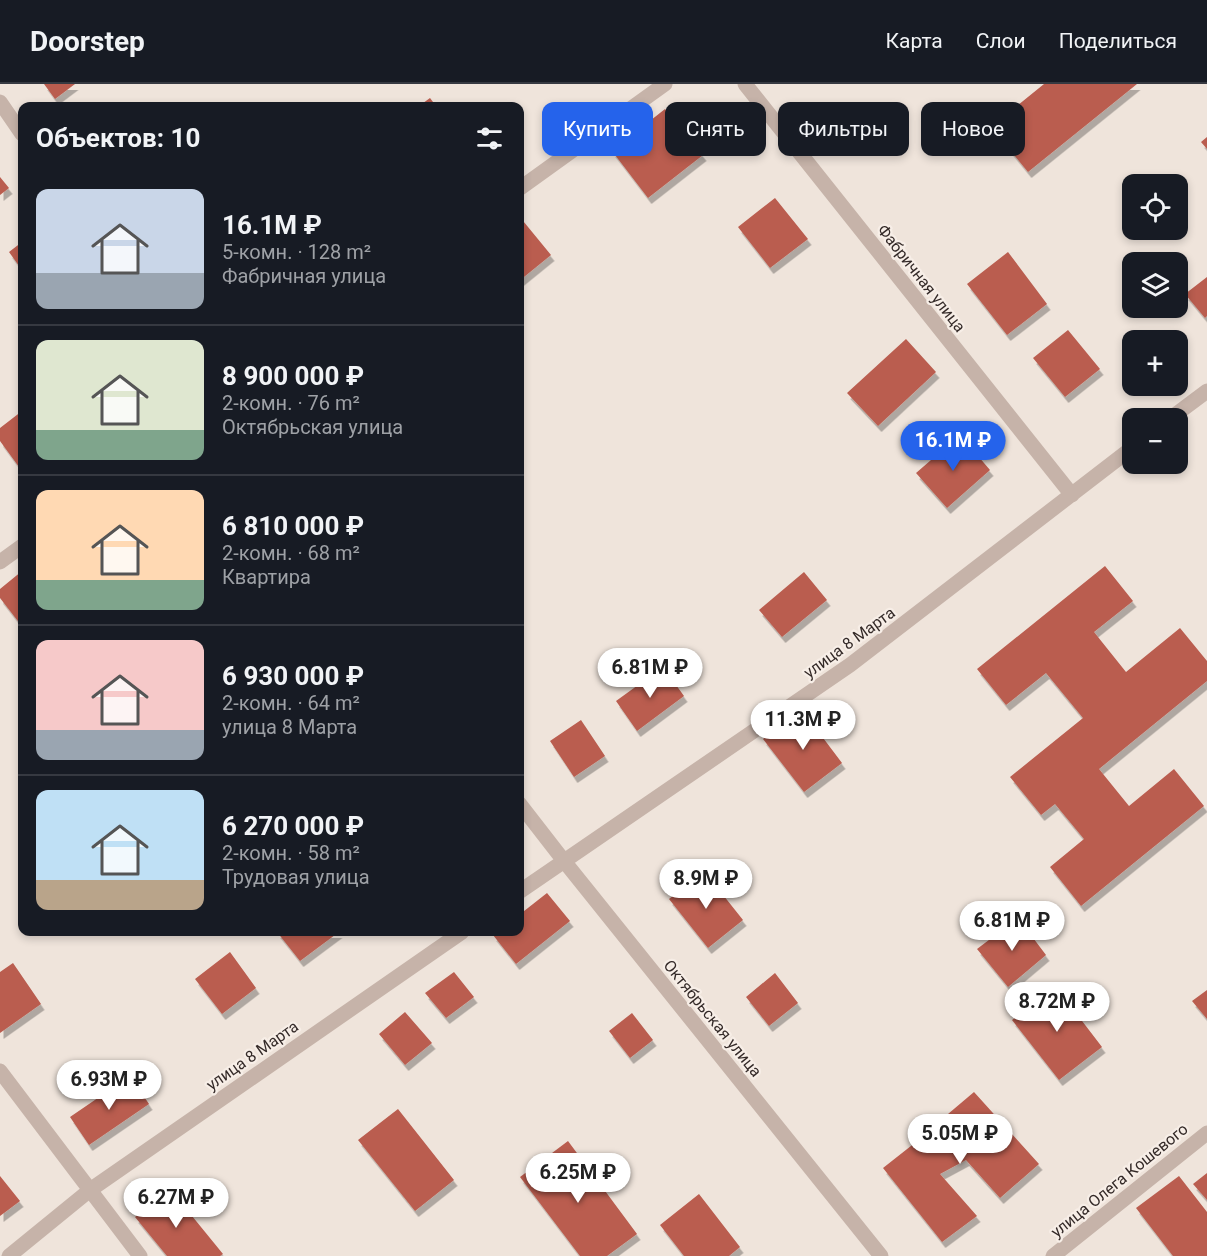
<!DOCTYPE html>
<html lang="ru">
<head>
<meta charset="utf-8">
<style>
	body { margin:0; font-family:Roboto,sans-serif; background:#242831; color:#f1f3f6; height:100vh; display:flex; flex-direction:column; font-size:22px; white-space:nowrap }
	* { box-sizing:border-box; margin:0 }
	p { font-size:20px; color:#9ea1a6 }
	.icon { flex:none; width:33px; height:33px; fill:none; stroke:currentColor; stroke-width:2; stroke-linecap:round; stroke-linejoin:round }
	.map { position:relative; flex:1; overflow:hidden }
	.side { position:absolute; left:18px; top:18px; width:506px; height:834px; display:flex; flex-direction:column; background:#171b24; border-radius:12px; box-shadow:0 3px 9px #0003 }
	.side>* { flex:none }
	.banner { position:absolute; left:542px; top:18px; width:570px; height:54px; display:flex; gap:12px }
	.controls { position:absolute; left:1122px; top:90px; display:grid; gap:12px }
	.controls a { display:grid; place-items:center; width:66px; height:66px; border-radius:12px; background:#171b24; box-shadow:0 3px 9px #0003; font-size:30px }
	.price { position:absolute; translate:-50% -51px; padding:0 14px; border-radius:21px; background:#fff; color:#222; font-size:20px; line-height:39px; filter:drop-shadow(0 2px 3px #0008) }
	.price::after { content:''; position:absolute; left:50%; top:36px; width:18px; height:14px; margin-left:-9px; background:inherit; clip-path:polygon(0 0,100% 0,50% 100%) }
	.price.selected { background:#2563eb; color:#fff }
	ul { padding:0; list-style:none }
	li { display:flex; align-items:center; gap:18px; height:150px; padding:0 18px }
	li+li { border-top:2px solid #363941 }
	li span { display:grid; place-items:center; flex:none; width:168px; height:120px; border-radius:12px; color:#555 }
	li>.icon { margin-inline-start:auto }
	span .icon { width:72px; height:72px; fill:#fffc; stroke-width:1 }
	li b { font-size:26px }
	h2 { display:flex; justify-content:space-between; align-items:center; height:72px; padding:0 18px; font-size:26px }
	.tag { padding:0 21px; border-radius:12px; background:#171b24; box-shadow:0 3px 9px #0003; font-size:21px; line-height:54px }
	.tag.selected { background:#2563eb; color:#fff }
	header { display:flex; align-items:center; gap:36px; box-sizing:border-box; height:84px; padding:0 30px; background:#171b24; border-bottom:2px solid #363941 }
	header strong { font-size:28px }
	nav { display:flex; gap:33px; margin-inline-start:auto; font-size:21px }
	.map>svg:first-child { display:block }
</style>
</head>
<body>
<header>
<strong>Doorstep</strong>
<nav><a>Карта</a><a>Слои</a><a>Поделиться</a></nav>
</header>
<div class="map">
<svg width="1207" height="1172" viewBox="0 0 1207 1172">
	<defs>
		<filter id="shadow"><feDropShadow dx="3.5" dy="6" stdDeviation="0" flood-color="#0004"/></filter>
	</defs>
	<rect width="100%" height="100%" fill="#efe4db"/>
	<path fill="#ba5d4f" filter="url(#shadow)" d="M 44,0 L 75,0 L 55,15 Z
		M 1044,0 L 1137,0 L 1028,88 L 991,43 Z
		M 430,14 L 436,22 L 419,22 Z
		M 665,25 L 703,71 L 648,114 L 612,67 Z
		M 1207,53 L 1207,65 L 1201,58 Z
		M 0,93 L 9,104 L 0,111 Z
		M 775,114 L 808,155 L 770,184 L 738,143 Z
		M 519,132 L 551,171 L 519,197 Z
		M 22,158 L 22,186 L 9,168 Z
		M 1008,168 L 1047,220 L 1007,251 L 967,200 Z
		M 1207,193 L 1207,232 L 1205,234 L 1185,210 Z
		M 1068,246 L 1100,285 L 1065,313 L 1033,274 Z
		M 906,255 L 936,288 L 878,342 L 847,309 Z
		M 22,327 L 22,387 L 0,357 L 0,344 Z
		M 960,351 L 990,386 L 947,424 L 916,389 Z
		M 1105,482 L 1133,517 L 1094,548 L 1126,588 L 1180,544 L 1207,577 L 1207,597 L 1099,685 L 1129,722 L 1174,685 L 1204,722 L 1081,822 L 1050,783 L 1084,755 L 1055,720 L 1041,731 L 1010,693 L 1083,634 L 1046,589 L 1006,621 L 977,585 Z
		M 22,487 L 22,539 L 21,541 L 0,514 L 0,505 Z
		M 804,488 L 827,516 L 782,553 L 759,526 Z
		M 663,583 L 684,612 L 637,647 L 616,617 Z
		M 802,626 L 842,679 L 804,708 L 763,655 Z
		M 581,636 L 605,672 L 574,693 L 550,657 Z
		M 704,787 L 743,836 L 708,864 L 669,815 Z
		M 547,809 L 570,837 L 516,880 L 493,851 L 498,848 L 519,848 L 519,831 Z
		M 1018,834 L 1046,871 L 1008,903 L 977,865 Z
		M 277,848 L 339,848 L 300,877 Z
		M 230,868 L 256,904 L 222,930 L 195,895 Z
		M 13,879 L 41,920 L 0,949 L 0,888 Z
		M 454,888 L 474,913 L 446,934 L 425,909 Z
		M 775,889 L 798,919 L 769,942 L 746,913 Z
		M 1056,903 L 1102,963 L 1059,996 L 1012,936 Z
		M 1207,906 L 1207,935 L 1192,917 Z
		M 405,928 L 432,959 L 405,981 L 379,950 Z
		M 632,929 L 653,956 L 630,974 L 609,947 Z
		M 130,992 L 149,1020 L 89,1061 L 70,1033 Z
		M 974,1008 L 1039,1080 L 1000,1114 L 966,1076 L 940,1090 L 977,1132 L 942,1158 L 883,1084 L 916,1058 L 925,1068 L 950,1055 L 935,1041 Z
		M 398,1025 L 454,1096 L 415,1127 L 358,1056 Z
		M 568,1057 L 637,1150 L 607,1172 L 580,1172 L 520,1093 Z
		M 1207,1089 L 1207,1116 L 1193,1100 Z
		M 0,1092 L 20,1117 L 0,1132 Z
		M 1179,1092 L 1207,1128 L 1207,1172 L 1173,1172 L 1136,1124 Z
		M 170,1105 L 223,1170 L 220,1172 L 167,1172 L 135,1133 Z
		M 699,1110 L 740,1163 L 729,1172 L 684,1172 L 660,1141 Z"/>
	<g fill="none" stroke-linecap="round" stroke-linejoin="round">
		<path stroke="#c6b3a9" stroke-width="15" d="M 745,0 L 1072,411
			M 0,18 L 22,50
			M 519,105 L 665,0
			M 1171,334 L 1207,307
			M 0,478 L 22,462
			M 519,719 L 564,777 L 881,1172
			M 519,808 L 850,581 L 1132,364
			M 0,987 L 140,1172
			M 9,1172 L 90,1106 L 462,848
			M 1053,1172 L 1207,1049"/>
	</g>
	<g text-anchor="middle" stroke-width="4.5" stroke-linejoin="round" paint-order="stroke">
		<g font-size="16" fill="#342a28" stroke="#f7eee7">
			<text transform="translate(922 194) rotate(52)" y="6">Фабричная улица</text>
			<text transform="translate(849 558) rotate(-36)" y="6">улица 8 Марта</text>
			<text transform="translate(713 934) rotate(51)" y="6">Октябрьская улица</text>
			<text transform="translate(252 971) rotate(-35)" y="6">улица 8 Марта</text>
			<text transform="translate(1119 1096) rotate(-39)" y="6">улица Олега Кошевого</text>
		</g>
	</g>
</svg>
<div class="controls">
<a><svg class="icon" aria-label="locate" viewBox="0 0 24 24"><circle cx="12" cy="12" r="6"/><path d="M12 2v4M12 18v4M2 12h4M18 12h4"/></svg></a>
<a><svg class="icon" aria-label="layers" viewBox="0 0 24 24"><path d="M12 4l9 5-9 5-9-5zM3 14l9 5 9-5"/></svg></a>
<a>+</a>
<a>−</a>
</div>
<b class="price selected" style="left:953px;top:388px">16.1M ₽</b>
<b class="price" style="left:650px;top:615px">6.81M ₽</b>
<b class="price" style="left:803px;top:667px">11.3M ₽</b>
<b class="price" style="left:706px;top:826px">8.9M ₽</b>
<b class="price" style="left:1012px;top:868px">6.81M ₽</b>
<b class="price" style="left:1057px;top:949px">8.72M ₽</b>
<b class="price" style="left:109px;top:1027px">6.93M ₽</b>
<b class="price" style="left:960px;top:1081px">5.05M ₽</b>
<b class="price" style="left:578px;top:1120px">6.25M ₽</b>
<b class="price" style="left:176px;top:1145px">6.27M ₽</b>
<div class="banner">
<a class="tag selected">Купить</a>
<a class="tag">Снять</a>
<a class="tag">Фильтры</a>
<a class="tag">Новое</a>
</div>
<section class="side">
<h2>Объектов: 10<svg class="icon" aria-label="filters" viewBox="0 0 24 24"><path d="M4 7h16M4 17h16"/><circle cx="9" cy="7" r="2"/><circle cx="15" cy="17" r="2"/></svg></h2>
<ul>
<li><span style="background:linear-gradient(#c9d6e8 70%,#9aa5b1 0)"><svg class="icon" aria-label="home" viewBox="0 0 24 24"><path d="M3 11l9-7 9 7M6 9v11h12V9"/></svg></span><div><b>16.1M ₽</b><p>5-комн. · 128 m²</p><p>Фабричная улица</p></div></li>
<li><span style="background:linear-gradient(#dfe7d0 75%,#7fa58c 0)"><svg class="icon" aria-label="home" viewBox="0 0 24 24"><path d="M3 11l9-7 9 7M6 9v11h12V9"/></svg></span><div><b>8 900 000 ₽</b><p>2-комн. · 76 m²</p><p>Октябрьская улица</p></div></li>
<li><span style="background:linear-gradient(#ffd9b3 75%,#7fa58c 0)"><svg class="icon" aria-label="home" viewBox="0 0 24 24"><path d="M3 11l9-7 9 7M6 9v11h12V9"/></svg></span><div><b>6 810 000 ₽</b><p>2-комн. · 68 m²</p><p>Квартира</p></div></li>
<li><span style="background:linear-gradient(#f6c9c9 75%,#9aa5b1 0)"><svg class="icon" aria-label="home" viewBox="0 0 24 24"><path d="M3 11l9-7 9 7M6 9v11h12V9"/></svg></span><div><b>6 930 000 ₽</b><p>2-комн. · 64 m²</p><p>улица 8 Марта</p></div></li>
<li><span style="background:linear-gradient(#bfe0f5 75%,#b9a48a 0)"><svg class="icon" aria-label="home" viewBox="0 0 24 24"><path d="M3 11l9-7 9 7M6 9v11h12V9"/></svg></span><div><b>6 270 000 ₽</b><p>2-комн. · 58 m²</p><p>Трудовая улица</p></div></li>
</ul>
</section>
</div>
</body>
</html>
